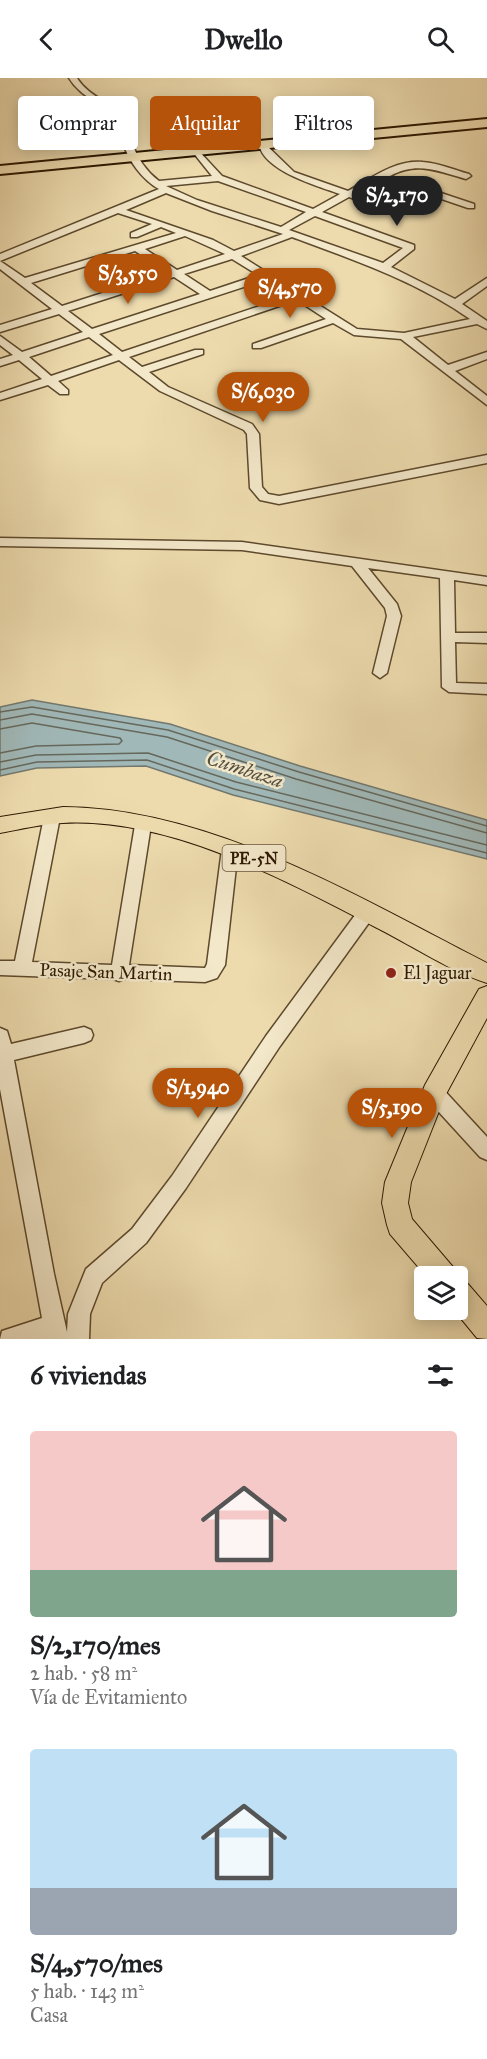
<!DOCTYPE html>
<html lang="es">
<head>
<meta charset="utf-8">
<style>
	body { margin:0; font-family:"IM FELL Great Primer",serif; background:#f6f6f6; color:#202124; height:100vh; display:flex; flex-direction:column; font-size:22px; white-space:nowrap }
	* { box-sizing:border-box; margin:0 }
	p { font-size:20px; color:#757577 }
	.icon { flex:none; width:33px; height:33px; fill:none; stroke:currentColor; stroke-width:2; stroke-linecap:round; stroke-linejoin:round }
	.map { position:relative; height:1261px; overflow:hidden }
	.drawer { display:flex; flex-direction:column; background:#fff; flex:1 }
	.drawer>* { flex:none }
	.hud { position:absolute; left:18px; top:18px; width:452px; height:54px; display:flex; gap:12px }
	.buttons { position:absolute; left:414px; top:1188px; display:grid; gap:12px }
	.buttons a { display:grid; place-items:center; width:54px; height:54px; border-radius:6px; background:#fff; box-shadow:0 3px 15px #0003; font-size:30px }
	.price { position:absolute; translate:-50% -51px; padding:0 14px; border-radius:21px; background:#b45309; color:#fff; font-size:20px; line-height:39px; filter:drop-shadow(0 2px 3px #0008) }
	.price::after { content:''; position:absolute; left:50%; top:36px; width:18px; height:14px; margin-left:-9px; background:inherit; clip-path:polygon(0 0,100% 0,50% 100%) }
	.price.current { background:#222; color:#fff }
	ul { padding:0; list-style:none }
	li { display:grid; align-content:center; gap:12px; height:318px; padding:0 30px }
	li span { display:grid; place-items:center; height:186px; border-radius:6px; color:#555 }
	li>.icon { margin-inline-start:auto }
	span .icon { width:108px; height:108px; fill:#fffc; stroke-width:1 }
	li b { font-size:26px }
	h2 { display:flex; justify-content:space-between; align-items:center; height:72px; padding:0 30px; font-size:26px }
	.pill { padding:0 21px; border-radius:6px; background:#fff; box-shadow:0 3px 15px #0003; font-size:21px; line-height:54px }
	.pill.current { background:#b45309; color:#fff }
	header { display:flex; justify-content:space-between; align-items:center; height:78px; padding:0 30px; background:#fff; font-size:27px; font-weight:700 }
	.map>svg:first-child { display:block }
</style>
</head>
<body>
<header><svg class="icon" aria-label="back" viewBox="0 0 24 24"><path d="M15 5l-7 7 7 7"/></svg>Dwello<svg class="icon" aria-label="search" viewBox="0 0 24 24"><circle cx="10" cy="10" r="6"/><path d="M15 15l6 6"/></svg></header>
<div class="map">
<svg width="487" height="1261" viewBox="0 0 487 1261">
	<rect width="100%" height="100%" fill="#eddbae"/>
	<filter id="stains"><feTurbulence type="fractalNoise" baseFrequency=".00333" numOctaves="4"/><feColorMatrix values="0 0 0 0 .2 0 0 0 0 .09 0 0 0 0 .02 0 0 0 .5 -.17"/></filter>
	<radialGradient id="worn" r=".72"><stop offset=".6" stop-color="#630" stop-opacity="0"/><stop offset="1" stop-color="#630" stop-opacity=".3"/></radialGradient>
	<path fill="#a0b8b8" stroke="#72786e" stroke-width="1.5" d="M 32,622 L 170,646 L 300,688 L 487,742 L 487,781 L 233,717 L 146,688 L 37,690 L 0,698 L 0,629 Z"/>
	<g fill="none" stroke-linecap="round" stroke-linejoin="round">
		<path stroke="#66685c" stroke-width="1.5" d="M 0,634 L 32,629 L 168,652 L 299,694 L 487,748
			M 0,642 L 32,636 L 167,659 L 296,701 L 487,755
			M 0,651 L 32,645 L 120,660 L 122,663 L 119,666 L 36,668 L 0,675
			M 0,684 L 36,677 L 148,675 L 236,704 L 487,767
			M 0,692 L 37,684 L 147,682 L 234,711 L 487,775"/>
		<defs>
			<path id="minor" d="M 69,0 L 77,0 C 88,18 110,24 124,39 C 131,47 129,56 132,65 C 137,80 147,94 159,103 L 212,98 L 192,73 L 196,70 L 222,98 L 313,131 L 340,116 C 318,108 260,92 259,64 L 262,63 L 294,94 L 348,113 C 370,101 396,81 423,84 C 439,85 454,92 469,96 L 471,98 L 466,101 C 438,93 417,83 390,98 L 474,126 L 474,130 L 468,130 L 383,101 L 356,115 L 392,128 L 392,132 L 386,132 L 349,119 L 322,134 L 414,167 L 414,171 L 391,189 L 455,221 L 487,200 L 487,208 L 462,226 L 487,243 L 487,251 L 477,246 L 413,259 L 448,287 L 487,274 L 487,281 L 455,293 L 487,318 L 487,327 L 401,261 L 354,257 L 333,245 L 261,270 L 253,270 L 253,266 L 326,241 L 297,222 L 129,279 L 142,289 L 195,272 L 203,272 L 203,276 L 149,294 L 168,309 L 252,346 L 259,356 L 262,409 L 268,416 L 279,418 L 487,377 L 487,385 L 279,426 L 260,422 L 250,410 L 247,356 L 244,352 L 160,313 L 119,282 L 58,303 L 68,312 L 68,316 L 60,316 L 48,307 L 0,322 L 0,315 L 42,301 L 19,282 L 0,288 L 0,281 L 13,277 L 0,267 L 0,258 L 22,274 L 83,254 L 59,236 L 0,254 L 0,247 L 52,231 L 0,191 L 0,176 L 159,111 C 143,102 128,83 123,64 C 121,57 123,49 117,42 C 103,25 81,20 69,0 ZM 218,103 L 306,134 L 281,149 L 197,122 L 166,108 ZM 166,115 L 212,133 L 283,156 L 234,173 L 213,162 L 126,132 ZM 118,135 L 152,146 L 131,155 L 131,159 L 137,159 L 161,149 L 176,155 L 25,200 L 0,183 ZM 315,138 L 403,170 L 383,185 L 289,152 ZM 185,158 L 225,176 L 177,192 L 145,171 ZM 292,159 C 354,182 416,203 470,241 L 404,255 L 357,251 L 241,178 ZM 135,173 L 168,194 L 62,228 L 31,205 ZM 232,181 L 258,197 L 210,213 L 184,196 ZM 174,199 L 200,216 L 92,251 L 68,233 ZM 265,202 L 290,218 L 122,274 L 99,256 ZM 89,259 L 113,277 L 51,298 L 29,279 Z
				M 0,460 L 242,464 L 487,499 L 487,507 L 454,502 L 455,555 L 487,555 L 487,565 L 455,564 L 456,605 L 487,606 L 487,616 L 449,614 L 442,609 L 440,500 L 368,490 L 397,526 L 401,538 L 387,595 L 380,600 L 373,595 L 387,538 L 385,530 L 352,488 L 242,472 L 0,468 Z
				M 52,733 L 58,735 L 60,739 L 32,884 L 112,887 L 135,747 L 137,743 L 149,743 L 151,747 L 129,887 L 205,890 L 207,886 L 222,771 L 224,767 L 236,767 L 238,771 L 225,887 L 217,900 L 205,904 L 124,901 L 119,903 L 113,901 L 0,897 L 0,883 L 15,883 L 44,739 L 46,735 Z
				M 367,827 L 373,829 L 376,834 L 373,839 L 280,968 L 186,1110 L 146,1165 L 102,1205 L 90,1236 L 89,1261 L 0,1261 L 2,1253 L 42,1240 L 0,1011 L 0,950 L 7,953 L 11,966 L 84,949 L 91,952 L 93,957 L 91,962 L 84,965 L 14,982 L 54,1196 L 67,1254 L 68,1236 L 86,1191 L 132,1151 L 172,1098 L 266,958 L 361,829 Z
				M 434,1007 L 441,1009 L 487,1059 L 487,1082 L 480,1079 L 427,1021 L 424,1015 L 427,1009 Z"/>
			<path id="major" d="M 63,729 C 211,730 358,819 487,885 L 487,905 C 452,894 414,869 381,852 C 289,804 170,739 63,745 C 42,746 21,751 0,755 L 0,739 Z
				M 487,908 L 487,940 L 445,1018 L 411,1104 L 408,1125 L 412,1141 L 453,1189 L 457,1198 L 426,1198 L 390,1156 L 387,1147 L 382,1125 L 385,1104 L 425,1007 L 479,911 Z
				M 458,1202 L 468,1206 L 487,1228 L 487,1261 L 477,1260 L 454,1232 L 458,1232 Z"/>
			<path id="highway" d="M 487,41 L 487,49 L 0,96 L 0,88 Z"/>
		</defs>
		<use href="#minor" stroke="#5d492c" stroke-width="3"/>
		<use href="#major" stroke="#2d1800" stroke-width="2"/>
		<use href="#highway" stroke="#2d1800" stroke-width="4"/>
		<use href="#minor" fill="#f3e8ca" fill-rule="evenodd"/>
		<use href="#major" fill="#eddbae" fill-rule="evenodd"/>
		<use href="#highway" fill="#eddbae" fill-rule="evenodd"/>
	</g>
	<circle fill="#8f2418" stroke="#f3e8ca" stroke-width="2" cx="391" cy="895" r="6"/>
	<g text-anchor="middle" stroke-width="5" stroke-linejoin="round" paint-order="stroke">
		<rect fill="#f3e8ca" stroke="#68563d" stroke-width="1.5" x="222.5" y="767" width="63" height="26" rx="4.5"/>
		<g font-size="16" font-weight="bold" fill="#2d1800">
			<text x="254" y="786">PE-5N</text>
		</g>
		<g font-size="18" fill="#2d1800" stroke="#f3e8ca">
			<text transform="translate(106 894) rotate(2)" y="6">Pasaje San Martin</text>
		</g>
		<g font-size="18" fill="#2d1800" stroke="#f3e8ca" text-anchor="start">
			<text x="403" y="901">El Jaguar</text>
		</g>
		<g font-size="20" font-style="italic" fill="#555040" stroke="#f3e8ca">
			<text transform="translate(245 691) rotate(18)" y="7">Cumbaza</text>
		</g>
	</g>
	<rect width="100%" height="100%" filter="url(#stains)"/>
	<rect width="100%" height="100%" fill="url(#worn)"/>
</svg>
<div class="buttons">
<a><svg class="icon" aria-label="layers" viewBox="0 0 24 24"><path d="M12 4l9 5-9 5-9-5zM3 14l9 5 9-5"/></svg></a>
</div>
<b class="price current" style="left:397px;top:149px">S/2,170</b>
<b class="price" style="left:128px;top:227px">S/3,550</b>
<b class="price" style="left:290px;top:241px">S/4,570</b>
<b class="price" style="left:263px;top:345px">S/6,030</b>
<b class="price" style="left:198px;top:1041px">S/1,940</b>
<b class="price" style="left:392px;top:1061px">S/5,190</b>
<div class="hud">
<a class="pill">Comprar</a>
<a class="pill current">Alquilar</a>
<a class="pill">Filtros</a>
</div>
</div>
<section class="drawer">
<h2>6 viviendas<svg class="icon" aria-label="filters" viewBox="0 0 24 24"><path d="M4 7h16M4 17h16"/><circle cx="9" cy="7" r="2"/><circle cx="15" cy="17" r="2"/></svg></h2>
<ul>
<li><span style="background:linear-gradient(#f6c9c9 75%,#7fa58c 0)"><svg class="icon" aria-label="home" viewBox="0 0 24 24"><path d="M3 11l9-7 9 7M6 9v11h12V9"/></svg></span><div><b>S/2,170/mes</b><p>2 hab. · 58 m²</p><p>Vía de Evitamiento</p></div></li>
<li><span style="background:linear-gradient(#bfe0f5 75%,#9aa5b1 0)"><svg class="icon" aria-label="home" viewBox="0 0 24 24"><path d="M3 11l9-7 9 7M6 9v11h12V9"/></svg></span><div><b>S/4,570/mes</b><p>5 hab. · 143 m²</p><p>Casa</p></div></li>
</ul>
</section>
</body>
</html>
